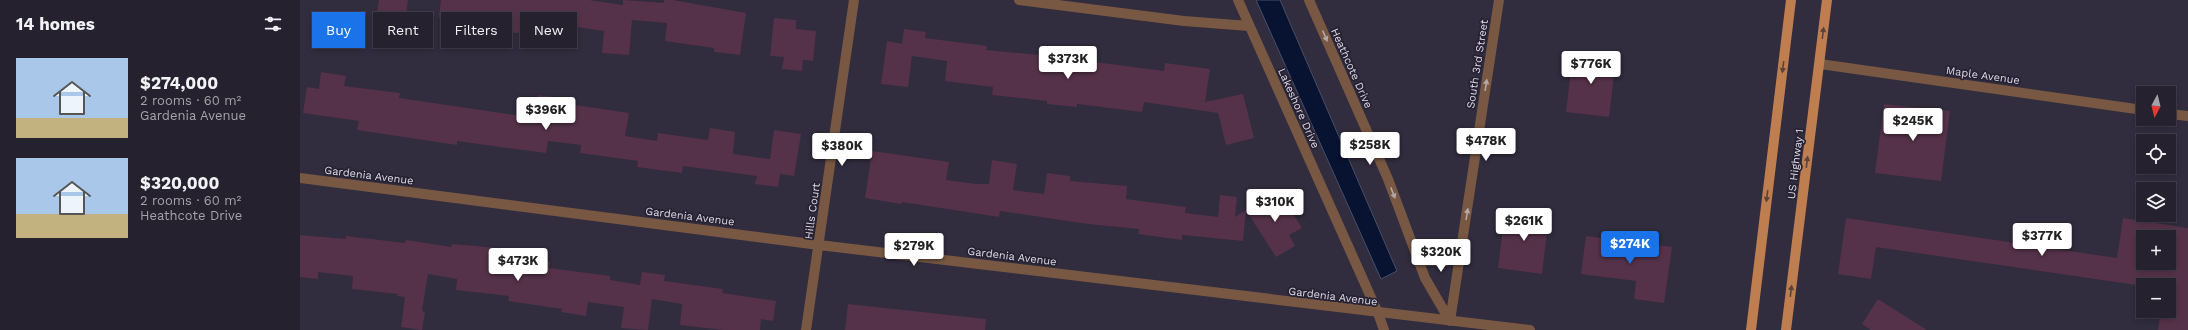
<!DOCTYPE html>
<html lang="en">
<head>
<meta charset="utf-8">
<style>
	body { margin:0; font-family:"Work Sans",sans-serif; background:#2d2936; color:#f1f3f6; height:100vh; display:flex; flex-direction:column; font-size:15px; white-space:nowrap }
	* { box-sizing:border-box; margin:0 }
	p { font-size:13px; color:#a3a3aa }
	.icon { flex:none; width:22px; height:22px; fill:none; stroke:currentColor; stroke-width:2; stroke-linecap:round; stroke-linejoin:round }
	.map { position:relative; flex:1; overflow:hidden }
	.drawer { display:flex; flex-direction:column; background:#25212e; width:300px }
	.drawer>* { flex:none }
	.guide { position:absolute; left:12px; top:12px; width:380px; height:36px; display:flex; gap:8px }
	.needle { width:26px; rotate:187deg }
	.tools { position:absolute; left:1836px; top:86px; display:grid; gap:8px }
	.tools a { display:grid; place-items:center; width:40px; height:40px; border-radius:0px; background:#25212e; box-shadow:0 2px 6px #0003,0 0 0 1px #423e4a; font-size:20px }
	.price { position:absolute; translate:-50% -34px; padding:0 9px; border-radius:4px; background:#fff; color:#222; font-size:13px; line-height:26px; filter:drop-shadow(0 1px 2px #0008) }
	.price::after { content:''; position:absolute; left:50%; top:24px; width:12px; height:9px; margin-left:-6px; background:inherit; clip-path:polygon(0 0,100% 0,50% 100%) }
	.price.on { background:#1a73e8; color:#fff }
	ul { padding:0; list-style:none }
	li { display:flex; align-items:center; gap:12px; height:100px; padding:0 16px }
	li span { display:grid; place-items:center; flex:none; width:112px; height:80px; border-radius:0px; color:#555 }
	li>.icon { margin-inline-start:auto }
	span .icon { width:48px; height:48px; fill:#fffc; stroke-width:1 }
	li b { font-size:17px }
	h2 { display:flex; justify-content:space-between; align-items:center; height:48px; padding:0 16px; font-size:17px }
	.pill { padding:0 14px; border-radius:0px; background:#25212e; box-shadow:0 2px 6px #0003,0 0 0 1px #423e4a; font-size:14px; line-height:36px }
	.pill.on { background:#1a73e8; color:#fff }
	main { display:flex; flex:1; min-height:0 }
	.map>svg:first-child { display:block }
</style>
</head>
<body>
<main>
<section class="drawer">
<h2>14 homes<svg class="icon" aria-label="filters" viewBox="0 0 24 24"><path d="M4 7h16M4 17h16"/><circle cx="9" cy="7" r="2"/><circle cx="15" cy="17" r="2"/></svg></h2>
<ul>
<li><span style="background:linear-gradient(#a9c7e8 75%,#c2b280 0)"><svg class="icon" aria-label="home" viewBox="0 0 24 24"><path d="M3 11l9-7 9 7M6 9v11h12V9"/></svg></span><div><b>$274,000</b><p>2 rooms · 60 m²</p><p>Gardenia Avenue</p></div></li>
<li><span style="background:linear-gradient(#a9c7e8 70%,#c2b280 0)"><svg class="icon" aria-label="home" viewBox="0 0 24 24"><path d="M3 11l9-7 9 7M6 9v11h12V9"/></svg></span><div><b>$320,000</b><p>2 rooms · 60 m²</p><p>Heathcote Drive</p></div></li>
</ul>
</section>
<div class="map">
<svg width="1888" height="330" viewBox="0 0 1888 330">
	<rect width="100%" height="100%" fill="#312c3e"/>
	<path fill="#071330" stroke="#484f67" d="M 956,0 L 980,0 L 1097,271 L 1081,279 Z"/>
	<path fill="#553249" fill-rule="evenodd" d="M 79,0 L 108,0 L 105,22 L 76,18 Z
		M 141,0 L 289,0 L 323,5 L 323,0 L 364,3 L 364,0 L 373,0 L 446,13 L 440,55 L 414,52 L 414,48 L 365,41 L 367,23 L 332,20 L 329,55 L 302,53 L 304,31 L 230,20 L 228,34 L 188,30 L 189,22 L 139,17 Z
		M 474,18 L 496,20 L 496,29 L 516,31 L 513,61 L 503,60 L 502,71 L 482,69 L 484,57 L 470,56 Z
		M 604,29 L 626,32 L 625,38 L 687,46 L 686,50 L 795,60 L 795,62 L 864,71 L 865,63 L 910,69 L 905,102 L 943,94 L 954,138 L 926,145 L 918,113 L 844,102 L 842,112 L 777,104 L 777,107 L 747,104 L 747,101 L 692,95 L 693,87 L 645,81 L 647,61 L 612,56 L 608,87 L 581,84 L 587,41 L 602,44 Z
		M 1273,53 L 1316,58 L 1309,117 L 1266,112 Z
		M 21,72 L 46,76 L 44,86 L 100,93 L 99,98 L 235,118 L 238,95 L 270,99 L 269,104 L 329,113 L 325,136 L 357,141 L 358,133 L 408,140 L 410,128 L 435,132 L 433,154 L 470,159 L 474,130 L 501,134 L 494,176 L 480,174 L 478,187 L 455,184 L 457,176 L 383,166 L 382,173 L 337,167 L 338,161 L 280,153 L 281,145 L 248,141 L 246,153 L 157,141 L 157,145 L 57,130 L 59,121 L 3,113 L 7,87 L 19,89 Z
		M 1584,104 L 1650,111 L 1641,181 L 1575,173 Z
		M 572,151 L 649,162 L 646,180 L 676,184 L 689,184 L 692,160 L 717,164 L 713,190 L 744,194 L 747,173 L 770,176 L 770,181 L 827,186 L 826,199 L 886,207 L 885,213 L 918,217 L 920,195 L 937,197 L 935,217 L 946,210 L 943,241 L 882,235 L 882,240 L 838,234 L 839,229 L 788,224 L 700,211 L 699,217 L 602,202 L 601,204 L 565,198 Z
		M 979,191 L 1002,228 L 989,235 L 995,246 L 976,257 L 946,210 Z
		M 1205,210 L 1249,216 L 1242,274 L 1198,268 Z
		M 1546,218 L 1817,258 L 1823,218 L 1888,228 L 1888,330 L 1858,330 L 1861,311 L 1869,311 L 1869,285 L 1843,286 L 1576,247 L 1571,279 L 1538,274 ZM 1843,237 L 1869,237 L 1869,263 L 1843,263 Z
		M 0,235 L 46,239 L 46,236 L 105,243 L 106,240 L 151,247 L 152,244 L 198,248 L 198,254 L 250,262 L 249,268 L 310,276 L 310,280 L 340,285 L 342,272 L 365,275 L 364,281 L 423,289 L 422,293 L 476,301 L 473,321 L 461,319 L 460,330 L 423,330 L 380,325 L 382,304 L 352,299 L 348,330 L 321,328 L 324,307 L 288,302 L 286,316 L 261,312 L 262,309 L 208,301 L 209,296 L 156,290 L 157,279 L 128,274 L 122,311 L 125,312 L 122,330 L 101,327 L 105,297 L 97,296 L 98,294 L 52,289 L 53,276 L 18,272 L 18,279 L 0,277 Z
		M 1286,236 L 1372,247 L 1364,303 L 1334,299 L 1336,281 L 1281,274 Z
		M 1578,299 L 1627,330 L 1571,330 L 1562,324 Z
		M 548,304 L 686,319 L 685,330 L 545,330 Z"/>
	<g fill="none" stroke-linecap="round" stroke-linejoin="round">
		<path stroke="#785842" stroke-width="10" d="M 719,0 L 884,21 L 949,26
			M 938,0 L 1078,313 L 1084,330
			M 1009,0 L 1088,179 L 1125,278 L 1150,321
			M 1520,64 L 1843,110
			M 1869,114 L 1888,116
			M 0,178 L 519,245 L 1230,330
			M 1118,260 L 1146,261 L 1160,255
			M 1150,321 L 1199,0
			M 506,330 L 554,0"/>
		<path stroke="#bf7e4f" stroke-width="10" d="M 1451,330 L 1491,0
			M 1486,330 L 1527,0"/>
	</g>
	<defs><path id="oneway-solid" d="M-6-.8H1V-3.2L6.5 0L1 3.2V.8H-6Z"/></defs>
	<g fill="#5c423d">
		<use href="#oneway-solid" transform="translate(1523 33) rotate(-83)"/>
		<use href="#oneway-solid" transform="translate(1483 67) rotate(97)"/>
		<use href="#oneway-solid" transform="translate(1507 162) rotate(-83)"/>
		<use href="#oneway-solid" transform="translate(1467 196) rotate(97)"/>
		<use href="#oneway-solid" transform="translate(1491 291) rotate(-83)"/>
	</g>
	<g fill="#b5a7a4">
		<use href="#oneway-solid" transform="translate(1025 36) rotate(66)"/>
		<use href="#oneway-solid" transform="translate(1186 85) rotate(-81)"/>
		<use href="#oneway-solid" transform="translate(1093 193) rotate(69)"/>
		<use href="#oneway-solid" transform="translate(1167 214) rotate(-81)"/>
	</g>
	<g text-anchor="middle" stroke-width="3.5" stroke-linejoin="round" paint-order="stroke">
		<g font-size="11" fill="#dedbe6" stroke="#272233">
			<text transform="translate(1177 64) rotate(-81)" y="4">South 3rd Street</text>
			<text transform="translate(1052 68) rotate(66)" y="4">Heathcote Drive</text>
			<text transform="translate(1683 75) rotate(8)" y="4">Maple Avenue</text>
			<text transform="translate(999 108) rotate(66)" y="4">Lakeshore Drive</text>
			<text transform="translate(1495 164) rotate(-83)" y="4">US Highway 1</text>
			<text transform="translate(69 175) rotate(7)" y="4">Gardenia Avenue</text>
			<text transform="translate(512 211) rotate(-82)" y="4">Hills Court</text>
			<text transform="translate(390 216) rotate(7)" y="4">Gardenia Avenue</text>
			<text transform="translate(712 256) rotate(7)" y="4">Gardenia Avenue</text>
			<text transform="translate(1033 296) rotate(7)" y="4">Gardenia Avenue</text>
		</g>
	</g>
</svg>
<div class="tools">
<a><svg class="needle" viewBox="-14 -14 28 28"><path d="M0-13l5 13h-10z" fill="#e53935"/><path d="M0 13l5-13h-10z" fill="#a3a3aa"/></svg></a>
<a><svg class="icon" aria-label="locate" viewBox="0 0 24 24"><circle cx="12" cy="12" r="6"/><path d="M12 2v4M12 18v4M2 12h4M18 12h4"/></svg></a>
<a><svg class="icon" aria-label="layers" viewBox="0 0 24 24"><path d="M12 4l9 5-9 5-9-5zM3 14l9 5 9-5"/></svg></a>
<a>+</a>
<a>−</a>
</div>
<b class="price" style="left:768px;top:80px">$373K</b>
<b class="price" style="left:1291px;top:85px">$776K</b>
<b class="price" style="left:246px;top:131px">$396K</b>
<b class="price" style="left:1613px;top:142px">$245K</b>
<b class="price" style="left:1186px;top:162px">$478K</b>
<b class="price" style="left:1070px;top:166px">$258K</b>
<b class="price" style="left:542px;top:167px">$380K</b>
<b class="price" style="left:975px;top:223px">$310K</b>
<b class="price" style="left:1224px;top:242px">$261K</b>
<b class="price" style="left:1742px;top:257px">$377K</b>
<b class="price on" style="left:1330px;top:265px">$274K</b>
<b class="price" style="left:614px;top:267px">$279K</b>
<b class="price" style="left:1141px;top:273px">$320K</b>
<b class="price" style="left:218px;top:282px">$473K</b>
<div class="guide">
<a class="pill on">Buy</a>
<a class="pill">Rent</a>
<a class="pill">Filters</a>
<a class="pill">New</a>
</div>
</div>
</main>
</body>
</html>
